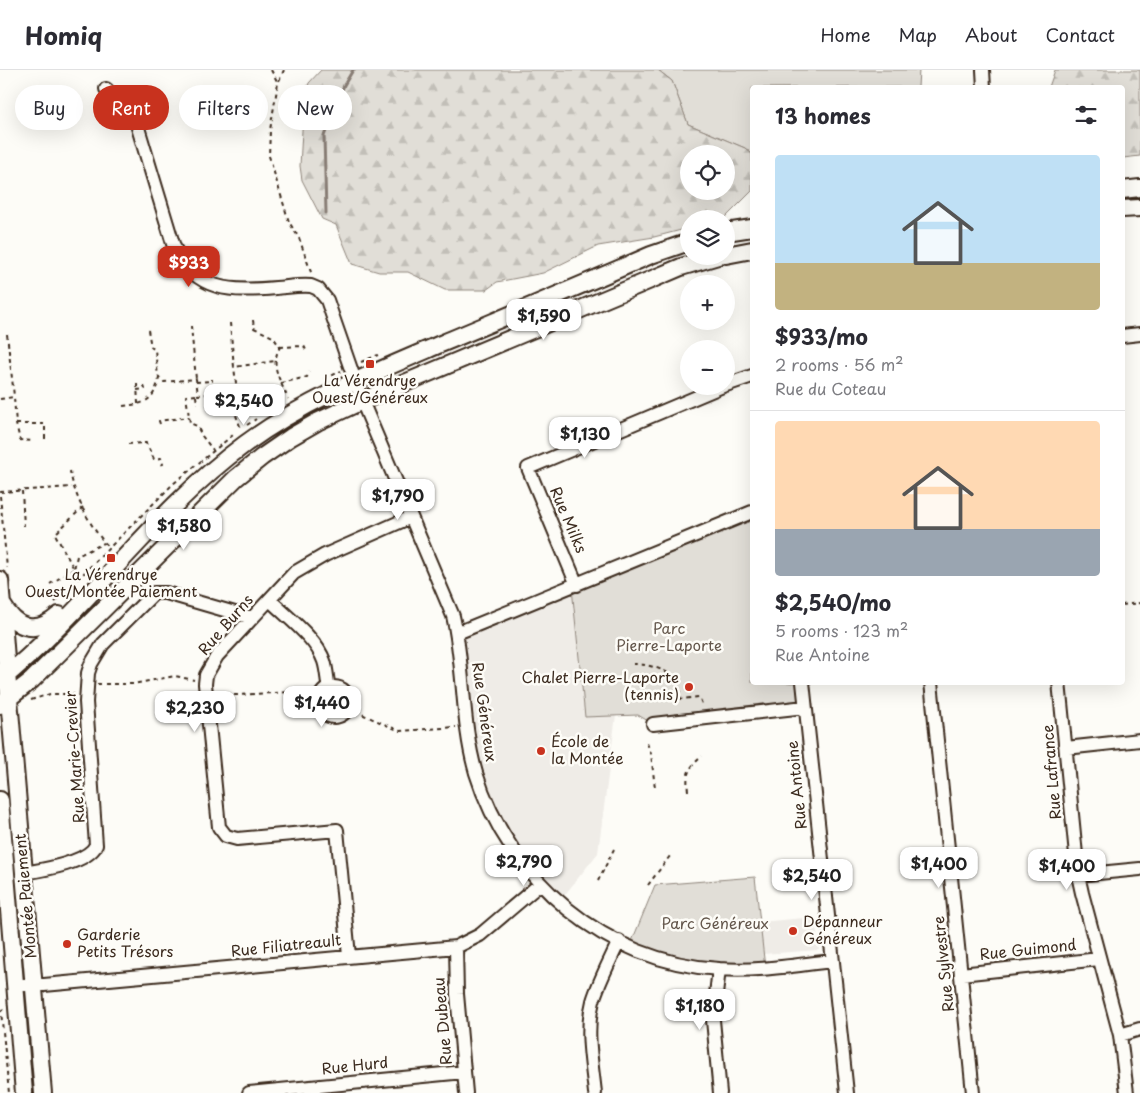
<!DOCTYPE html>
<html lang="en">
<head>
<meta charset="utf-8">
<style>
	body { margin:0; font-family:"Playpen Sans",sans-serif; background:#f7f7f7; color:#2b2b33; height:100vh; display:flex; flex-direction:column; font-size:19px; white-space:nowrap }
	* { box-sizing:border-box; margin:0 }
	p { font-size:16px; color:#7c7c81 }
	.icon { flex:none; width:28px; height:28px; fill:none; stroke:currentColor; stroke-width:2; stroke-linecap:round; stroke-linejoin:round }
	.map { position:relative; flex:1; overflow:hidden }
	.side { position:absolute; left:750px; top:15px; width:375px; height:600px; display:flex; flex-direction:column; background:#fff; border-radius:5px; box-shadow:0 5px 20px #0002 }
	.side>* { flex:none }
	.hud { position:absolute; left:15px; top:15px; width:475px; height:45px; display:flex; gap:10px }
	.controls { position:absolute; left:680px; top:75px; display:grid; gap:10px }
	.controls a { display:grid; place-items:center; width:55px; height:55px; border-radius:50%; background:#fff; box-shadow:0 5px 20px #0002; font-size:25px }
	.price { position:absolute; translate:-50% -42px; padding:0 11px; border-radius:10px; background:#fff; color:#222; font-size:16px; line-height:32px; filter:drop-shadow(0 1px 2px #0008) }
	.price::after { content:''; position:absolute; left:50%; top:30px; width:15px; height:11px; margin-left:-8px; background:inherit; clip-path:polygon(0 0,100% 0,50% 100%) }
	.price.on { background:#c8321e; color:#fff }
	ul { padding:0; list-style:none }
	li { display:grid; align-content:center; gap:10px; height:265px; padding:0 25px }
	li+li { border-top:1px solid #e1e1e2 }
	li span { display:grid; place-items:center; height:155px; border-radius:5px; color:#555 }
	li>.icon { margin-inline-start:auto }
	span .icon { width:90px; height:90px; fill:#fffc; stroke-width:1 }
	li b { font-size:21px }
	h2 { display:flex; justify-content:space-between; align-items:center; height:60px; padding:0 25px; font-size:21px }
	.chip { padding:0 18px; border-radius:22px; background:#fff; box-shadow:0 5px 20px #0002; font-size:18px; line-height:45px }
	.chip.on { background:#c8321e; color:#fff }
	header { display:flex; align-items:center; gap:30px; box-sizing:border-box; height:70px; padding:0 25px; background:#fff; border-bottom:1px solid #e1e1e2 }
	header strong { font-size:24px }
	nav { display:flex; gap:28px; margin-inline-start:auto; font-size:18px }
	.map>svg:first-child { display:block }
</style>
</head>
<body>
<header>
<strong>Homiq</strong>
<nav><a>Home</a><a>Map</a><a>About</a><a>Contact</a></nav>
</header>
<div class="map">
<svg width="1140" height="1023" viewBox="0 0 1140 1023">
	<defs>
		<pattern id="forest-firs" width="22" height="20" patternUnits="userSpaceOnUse" patternTransform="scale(1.25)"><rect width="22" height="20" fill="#e1ded7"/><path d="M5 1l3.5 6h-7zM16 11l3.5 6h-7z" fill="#c2bfb8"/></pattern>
	</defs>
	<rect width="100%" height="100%" fill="#fdfcf7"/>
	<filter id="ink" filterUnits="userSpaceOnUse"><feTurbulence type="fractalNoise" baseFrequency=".02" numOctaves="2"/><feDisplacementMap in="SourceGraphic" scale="10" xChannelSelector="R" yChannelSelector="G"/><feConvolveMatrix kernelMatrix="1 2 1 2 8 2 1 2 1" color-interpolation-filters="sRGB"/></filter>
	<g filter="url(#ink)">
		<path fill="#efece7" d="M 572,518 L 585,647 L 616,645 L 598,783 L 559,832 L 540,814 L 481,717 L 457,563 Z
			M 815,847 L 819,880 L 763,884 L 760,852 Z"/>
		<path fill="#e1ded7" stroke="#8e847a" d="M 658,0 L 919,0 L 918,17 L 752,18 L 752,84 L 745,78 L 688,54 L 672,11 Z
			M 752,442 L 752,612 L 803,613 L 805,637 L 653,654 L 638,645 L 585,647 L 572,518 Z
			M 755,807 L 765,898 L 734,900 L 630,876 L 655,815 Z"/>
		<path fill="url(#forest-firs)" stroke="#8e847a" fill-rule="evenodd" d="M 321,0 L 658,0 L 672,11 L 688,54 L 745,78 L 752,84 L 752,121 L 724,149 L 689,149 L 689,158 L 654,167 L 598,176 L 543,203 L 497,212 L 486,220 L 445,220 L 408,202 L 379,202 L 352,194 L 336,155 L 322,149 L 302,110 L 300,96 L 304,26 L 309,13 ZM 689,84 L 726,84 L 726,121 L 689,121 Z
			M 1055,0 L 1140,0 L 1140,86 L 1123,88 L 1122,18 L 1049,17 Z"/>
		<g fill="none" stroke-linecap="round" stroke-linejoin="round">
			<path stroke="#887d74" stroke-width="3" d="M 326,143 L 324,66 L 344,15 L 353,0"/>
			<defs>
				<path id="minor" d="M 983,0 L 984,18
					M 106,19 L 136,51 L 174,177 C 196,222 232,222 276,218 C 288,217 300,215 311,216 L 318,219 L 327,230 L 362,331 L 453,546 C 465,598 461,652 476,703 C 509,810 606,893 719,899 C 757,902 795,895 832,891
					M 1122,266 L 1140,264
					M 726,315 L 752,306
					M 577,515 L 528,398 L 723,316
					M 270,530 C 287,547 316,568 324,591 C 327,600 327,610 329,619
					M 457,563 L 752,442
					M 803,612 L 847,1023
					M 931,612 L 973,1023
					M 1059,612 L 1078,805 L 1082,823 L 1120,965 L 1127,1023
					M319 632a15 15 0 1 1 30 0a15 15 0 1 1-30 0Z
					M 653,654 L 805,637
					M 1066,678 L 1140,670
					M 24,803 C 42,800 88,793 96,775 L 86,632 L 88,603 L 91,594 L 103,574 L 154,523 L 166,523 L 252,548
					M 1078,805 L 1140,799
					M 456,877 L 457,924 L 466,1023
					M 349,886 L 337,760 L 237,769 L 226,766 L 219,757 L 205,614 L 206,605 L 217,586 L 294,503 L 325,485 L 411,447
					M 719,899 L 713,950 L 720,1023
					M 961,904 L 1099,889
					M 14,915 L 44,915 L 456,877 L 480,865 L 540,814
					M 1120,965 L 1140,959
					M 249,1023 L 464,1002
					M 595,1023 C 592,993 585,961 593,931 C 599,911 610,891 619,871"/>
				<path id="major" d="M 1122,120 L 1140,118
					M 1122,139 L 1140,138
					M 726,162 L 752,158
					M 726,185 L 752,180
					M 0,510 L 9,629 L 43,1023
					M 2,534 C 17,560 36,565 59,545
					M 0,611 C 87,540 154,441 245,374 C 305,330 375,302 443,273 C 512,244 582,215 651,185 L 689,172
					M 0,635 L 32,610 L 236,408 L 262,387 L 291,367 L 317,352 L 362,331 L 655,208 L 681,197 L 718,186
					M 0,730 L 24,1023"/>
			</defs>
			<use href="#minor" stroke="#3b2a1e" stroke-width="16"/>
			<use href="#major" stroke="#3b2a1e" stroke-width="20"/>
			<path stroke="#3b2a1e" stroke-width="2" stroke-dasharray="4 4" stroke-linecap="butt" d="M 271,0 L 278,13
				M 284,0 L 278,13 L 270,60 L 269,86 L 289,152 L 299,168 L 312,205
				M 253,250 L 254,258 L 273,267 L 280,277 C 269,296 281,311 288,329
				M 230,253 L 234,297 L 275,291
				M 191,256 L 196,309
				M 148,260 L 151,277 L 155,280 L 158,306 L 164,312 L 196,309 L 198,325 L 237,321 L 234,297
				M 7,264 L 14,326
				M 280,277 L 304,276 L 307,282
				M 361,292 L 378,285
				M 325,309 L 341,301
				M 196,312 L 212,311 L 212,309
				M 281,313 L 307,307 L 309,302
				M 137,314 L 138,334
				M 137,320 L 145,319 L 144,316
				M 221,322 L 222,332 L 232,334 L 241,359
				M 196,325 L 186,326 L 190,353 L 197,356 L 202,366 L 213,380
				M 196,326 L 197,334
				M 0,329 L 14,327 L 16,354 L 20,370 L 33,371
				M 123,336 C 145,334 154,331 159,308
				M 16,354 L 45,354 L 45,370
				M 160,354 L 159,351 L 189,347
				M 247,355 L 256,349
				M 128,374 L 146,373 L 154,389 L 161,388 L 163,394 L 159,395
				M 70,401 C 74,426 92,461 110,478
				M 22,421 L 24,456
				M 0,422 L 72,417
				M 0,426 L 7,498
				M 83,437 L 55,464 L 74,499 L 77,486 L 104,473
				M 50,514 L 74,499
				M 55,532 L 173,414 L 233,365
				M 1122,535 L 1140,533
				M 633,594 C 647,594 669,599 677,612 C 679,616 680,624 681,629 L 699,627 L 703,636
				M 672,608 L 680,607
				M 97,614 L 133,614 L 175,606 L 194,610
				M 218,626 L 309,621 L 318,622
				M 31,630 L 50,624 L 75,624
				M 348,638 L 400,661 L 456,657
				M 647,673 L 651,684 L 655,718
				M 688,721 C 686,702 688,699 702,686
				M 598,811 L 614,779
				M 648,815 L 670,786
				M 3,939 L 1,941 L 9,1023"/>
			<use href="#minor" stroke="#fdfcf7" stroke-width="12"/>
			<use href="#major" stroke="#fdfcf7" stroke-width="16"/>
		</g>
	</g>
	<g fill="#c8321e" stroke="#fdfcf7" stroke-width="2">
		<rect x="365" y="289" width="10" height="10" rx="2.5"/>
		<rect x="106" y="483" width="10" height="10" rx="2.5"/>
		<circle cx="689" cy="617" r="5"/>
		<circle cx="541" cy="681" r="5"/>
		<circle cx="793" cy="861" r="5"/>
		<circle cx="67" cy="874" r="5"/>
	</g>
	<g text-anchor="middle" stroke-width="5" stroke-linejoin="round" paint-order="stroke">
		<g font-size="15" fill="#3b2a1e" stroke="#fdfcf7" text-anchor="start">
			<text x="370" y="316" text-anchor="middle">La Vérendrye<tspan x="370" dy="17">Ouest/Généreux</tspan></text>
			<text x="111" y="510" text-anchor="middle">La Vérendrye<tspan x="111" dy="17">Ouest/Montée Paiement</tspan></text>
			<text x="679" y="613" text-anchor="end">Chalet Pierre-Laporte<tspan x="679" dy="17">(tennis)</tspan></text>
			<text x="551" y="677">École de<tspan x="551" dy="17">la Montée</tspan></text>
			<text x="803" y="857">Dépanneur<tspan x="803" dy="17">Généreux</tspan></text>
			<text x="77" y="870">Garderie<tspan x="77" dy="17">Petits Trésors</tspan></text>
		</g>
		<g font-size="15" fill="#3b2a1e" stroke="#fdfcf7">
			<text transform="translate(568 450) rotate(67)" y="5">Rue Milks</text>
			<text transform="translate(226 555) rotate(-49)" y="5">Rue Burns</text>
			<text transform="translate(484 642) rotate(82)" y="5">Rue Généreux</text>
			<text transform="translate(75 687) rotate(-94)" y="5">Rue Marie-Crevier</text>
			<text transform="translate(1052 702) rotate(-95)" y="5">Rue Lafrance</text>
			<text transform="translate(797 715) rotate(-96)" y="5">Rue Antoine</text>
			<text transform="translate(26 826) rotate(-95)" y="5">Montée Paiement</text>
			<text transform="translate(286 876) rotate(-6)" y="5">Rue Filiatreault</text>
			<text transform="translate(1028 880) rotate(-6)" y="5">Rue Guimond</text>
			<text transform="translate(944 894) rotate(-96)" y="5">Rue Sylvestre</text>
			<text transform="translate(443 951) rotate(-95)" y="5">Rue Dubeau</text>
			<text transform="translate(355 996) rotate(-6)" y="5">Rue Hurd</text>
		</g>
		<g font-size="15" fill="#64574c" stroke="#fdfcf7">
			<text x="669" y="564">Parc<tspan x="669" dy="17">Pierre-Laporte</tspan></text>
			<text x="715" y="859">Parc Généreux</text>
		</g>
	</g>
</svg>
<div class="controls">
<a><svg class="icon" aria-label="locate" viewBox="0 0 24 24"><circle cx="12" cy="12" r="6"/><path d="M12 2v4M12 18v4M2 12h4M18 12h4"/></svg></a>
<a><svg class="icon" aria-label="layers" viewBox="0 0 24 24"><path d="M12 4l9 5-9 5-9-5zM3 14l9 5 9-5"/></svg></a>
<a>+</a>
<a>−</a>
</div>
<b class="price on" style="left:189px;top:218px">$933</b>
<b class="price" style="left:544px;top:271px">$1,590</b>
<b class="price" style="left:244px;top:356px">$2,540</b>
<b class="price" style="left:585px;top:389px">$1,130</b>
<b class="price" style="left:398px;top:451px">$1,790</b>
<b class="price" style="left:184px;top:481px">$1,580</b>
<b class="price" style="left:322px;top:658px">$1,440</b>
<b class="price" style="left:195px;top:663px">$2,230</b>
<b class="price" style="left:524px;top:817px">$2,790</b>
<b class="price" style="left:939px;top:819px">$1,400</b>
<b class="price" style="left:1067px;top:821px">$1,400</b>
<b class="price" style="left:812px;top:831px">$2,540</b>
<b class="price" style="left:700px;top:961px">$1,180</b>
<div class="hud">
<a class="chip">Buy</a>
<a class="chip on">Rent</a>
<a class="chip">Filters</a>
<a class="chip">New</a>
</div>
<section class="side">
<h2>13 homes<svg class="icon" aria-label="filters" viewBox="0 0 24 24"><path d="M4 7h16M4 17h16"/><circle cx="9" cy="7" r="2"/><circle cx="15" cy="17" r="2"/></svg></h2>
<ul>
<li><span style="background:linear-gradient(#bfe0f5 70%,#c2b280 0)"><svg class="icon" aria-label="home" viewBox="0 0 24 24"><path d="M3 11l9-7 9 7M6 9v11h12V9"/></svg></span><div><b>$933/mo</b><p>2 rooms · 56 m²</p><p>Rue du Coteau</p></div></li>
<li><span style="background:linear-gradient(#ffd9b3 70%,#9aa5b1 0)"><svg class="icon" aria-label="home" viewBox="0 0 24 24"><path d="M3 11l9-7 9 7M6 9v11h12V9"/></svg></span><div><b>$2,540/mo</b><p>5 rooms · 123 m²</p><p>Rue Antoine</p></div></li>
</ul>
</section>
</div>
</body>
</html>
